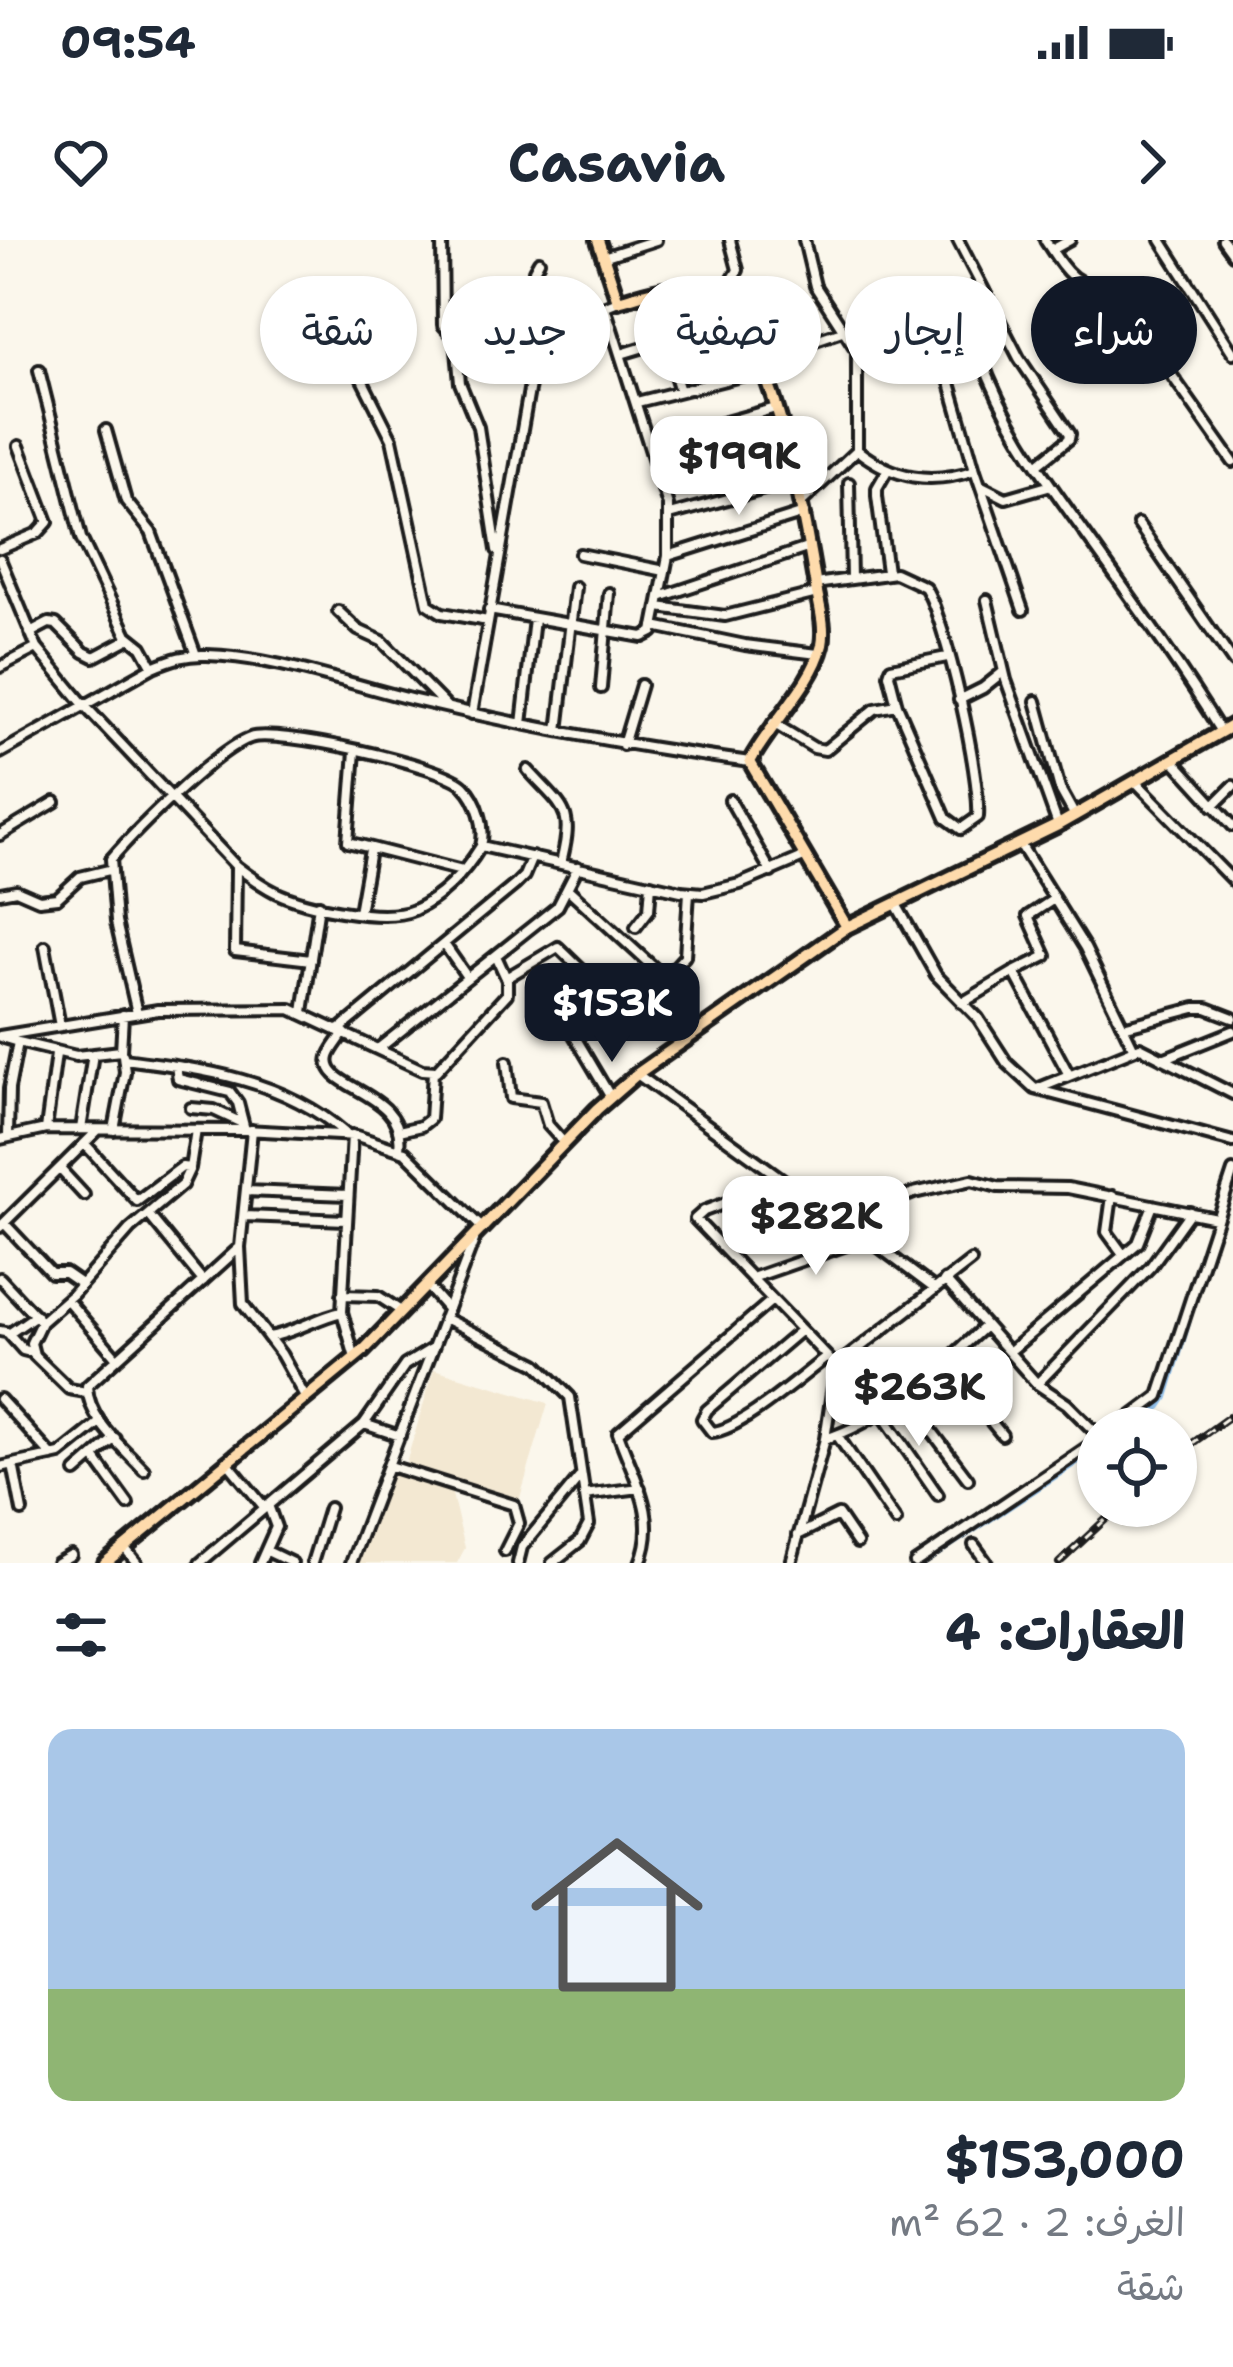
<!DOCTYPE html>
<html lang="ar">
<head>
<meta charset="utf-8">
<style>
	body { margin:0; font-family:"Shantell Sans","Playpen Sans Arabic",sans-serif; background:#f6f6f7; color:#1f2937; direction:rtl; height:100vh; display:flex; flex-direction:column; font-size:45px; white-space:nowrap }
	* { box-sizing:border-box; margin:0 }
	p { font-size:39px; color:#747a83 }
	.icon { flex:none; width:66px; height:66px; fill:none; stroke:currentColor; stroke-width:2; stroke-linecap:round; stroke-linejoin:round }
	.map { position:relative; height:1323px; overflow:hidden; direction:ltr }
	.drawer { display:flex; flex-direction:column; background:#fff; flex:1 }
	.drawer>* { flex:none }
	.guide { position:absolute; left:36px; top:36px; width:1161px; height:108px; direction:rtl; display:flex; gap:24px }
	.controls { position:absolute; left:1077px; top:1167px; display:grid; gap:24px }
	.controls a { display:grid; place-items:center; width:120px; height:120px; border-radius:50%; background:#fff; box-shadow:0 3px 9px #0004; font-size:60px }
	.price { position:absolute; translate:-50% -102px; padding:0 27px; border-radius:24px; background:#fff; color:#222; font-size:39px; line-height:78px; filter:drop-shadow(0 3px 6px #0008) }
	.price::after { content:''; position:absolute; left:50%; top:72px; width:36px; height:27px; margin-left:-18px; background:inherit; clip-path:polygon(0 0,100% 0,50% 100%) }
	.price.on { background:#111827; color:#fff }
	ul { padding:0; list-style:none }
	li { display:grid; align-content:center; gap:24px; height:636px; padding:0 48px }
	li+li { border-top:3px solid #e0e1e3 }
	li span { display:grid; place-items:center; height:372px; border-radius:24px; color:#555 }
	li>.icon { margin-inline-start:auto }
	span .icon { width:216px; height:216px; fill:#fffc; stroke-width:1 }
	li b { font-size:51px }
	h2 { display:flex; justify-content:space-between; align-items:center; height:144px; padding:0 48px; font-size:51px }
	.chip { padding:0 42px; border-radius:54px; background:#fff; box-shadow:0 3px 9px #0004; font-size:42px; line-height:108px }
	.chip.on { background:#111827; color:#fff }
	.status { display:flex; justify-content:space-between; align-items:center; height:84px; padding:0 60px; background:#fff; direction:ltr }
	.status svg { height:33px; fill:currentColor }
	header { display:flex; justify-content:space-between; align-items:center; height:156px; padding:0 48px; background:#fff; font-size:54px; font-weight:700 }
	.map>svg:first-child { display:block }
</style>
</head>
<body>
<div class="status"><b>09:54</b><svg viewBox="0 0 49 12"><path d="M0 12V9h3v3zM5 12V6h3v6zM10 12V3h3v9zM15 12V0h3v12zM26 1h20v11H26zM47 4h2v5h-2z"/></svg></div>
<header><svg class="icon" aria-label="forward" viewBox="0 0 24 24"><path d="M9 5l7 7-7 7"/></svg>Casavia<svg class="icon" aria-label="heart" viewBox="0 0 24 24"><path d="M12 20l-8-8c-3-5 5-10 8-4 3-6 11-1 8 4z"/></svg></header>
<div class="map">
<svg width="1233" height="1323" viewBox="0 0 1233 1323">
	<rect width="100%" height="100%" fill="#fbf7ec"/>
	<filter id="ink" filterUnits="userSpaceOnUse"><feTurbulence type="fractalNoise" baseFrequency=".00833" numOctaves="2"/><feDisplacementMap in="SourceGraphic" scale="24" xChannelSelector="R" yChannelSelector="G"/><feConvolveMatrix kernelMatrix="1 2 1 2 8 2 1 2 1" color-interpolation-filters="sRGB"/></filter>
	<g filter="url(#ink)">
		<path fill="#f3e8d2" d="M 434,1129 L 548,1163 L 519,1261 L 405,1226 Z
			M 395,1230 L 450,1246 L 465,1308 L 457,1323 L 356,1323 L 386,1234 Z"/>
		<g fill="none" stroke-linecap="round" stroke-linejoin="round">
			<path stroke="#92c1ec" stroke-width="8" d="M 1126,1188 L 1159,1166 L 1165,1157 L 1188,1080
				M 922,1323 L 1098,1207"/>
			<defs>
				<path id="minor" d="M 442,0 L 443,85 L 456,99 L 460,143 L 478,187 L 497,310
					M 958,0 L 1019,118 L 1070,194 L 1069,199 L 1037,225
					M 1045,0 C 1066,32 1073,47 1111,49 L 1233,222
					M 1161,0 L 1233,113
					M 1223,0 L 1233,14
					M 1052,10 L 1070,0
					M 603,17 L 656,0
					M 539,21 L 534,30 L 548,90
					M 720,61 L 738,30 L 730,0
					M 329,74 L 392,199 L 428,364 L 442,373 L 488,381
					M 1008,98 L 981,117 C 1004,183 1044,236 1084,292 C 1131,358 1179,424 1221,492
					M 894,107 L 917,134 L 981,117
					M 621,114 L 664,101 L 680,151
					M 757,120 L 845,90
					M 39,130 L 81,298 L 127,395 L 142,407 L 153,427
					M 637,162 L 761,131
					M 106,190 L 126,261 L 151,292 L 196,415
					M 650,203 L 776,168
					M 857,210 C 894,239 931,245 975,230 L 946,129
					M 975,230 L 1023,370
					M 661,239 L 787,203
					M 849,243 L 851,338
					M 982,246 L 1006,258 L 1048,246
					M 802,262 L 857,210 L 857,111 L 815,46 L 804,0
					M 669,275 L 798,240
					M 1138,284 L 1233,422
					M 0,309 L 38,293 L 48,282 L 19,206
					M 580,314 L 665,331
					M 668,316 L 804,273
					M 0,319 L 37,408 L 84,465 L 236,626 C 249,636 261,645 275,652 C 305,667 384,683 414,670 C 442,657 465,632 481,606
					M 887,332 L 877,256 L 877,248 L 888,229
					M 660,357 L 810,307
					M 987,360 L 1006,440 L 1058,585
					M 658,367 L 725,376 L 817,353
					M 489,370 L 643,397 L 653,392 L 668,316 L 668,265 L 605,67
					M 338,371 L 358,390 L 382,401 L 447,467
					M 654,386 L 745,405 L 818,414
					M 30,393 L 49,383 L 56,384 L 84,412 L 94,417 L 130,398
					M 0,427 L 37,408
					M 601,448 L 609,353
					M 959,460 L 983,448 L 1003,432
					M 1036,461 L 1060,549 L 1075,576
					M 897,465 L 889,434 L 891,428 L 947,417
					M 472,474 L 538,99 L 548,90 L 618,61
					M 773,483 L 814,508 L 825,510 L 875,469 L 897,465 L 946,578 L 961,589 L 978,577 C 981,536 946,381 925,347 L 895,333 L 815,344
					M 522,484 L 534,379
					M 558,491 L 575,347
					M 623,505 L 641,445
					M 355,511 L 348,602 L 462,631
					M 0,513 L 153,427 C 172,419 186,414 207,415 C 279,417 353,446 423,462 C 531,488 639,507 750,522
					M 1173,520 L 1233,586
					M 528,530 C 564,570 575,568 561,623
					M 1136,542 L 1233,641
					M 730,560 L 771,632
					M 1213,566 L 1233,546
					M 0,595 L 55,562
					M 1020,604 L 1085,708 L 1133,807
					M 236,628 L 235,711 L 311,720
					M 569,650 L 665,738 L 685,716 L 689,652
					M 0,653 L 16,650 L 39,660 L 57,658 L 80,637 L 109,630
					M 896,664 L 936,735 L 978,778 L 1007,823 L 1035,849 L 1233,902
					M 359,672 L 370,610
					M 636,687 L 649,670 L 651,644
					M 444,704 L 467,737
					M 45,706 L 60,786
					M 1014,732 L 1046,716 L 1028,676 L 1054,659
					M 506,738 L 558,707 L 591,739 L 559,770 L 610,856
					M 591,739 L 616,772 L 630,784
					M 962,763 L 1014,732 L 1068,833
					M 303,772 L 319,665
					M 137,773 L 116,682 L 111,619 C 136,590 216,510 250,498 C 276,488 445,525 464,546 C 478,560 486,587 481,606 L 681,651 L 703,653 L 740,644 L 806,616
					M 1123,787 L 1195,768 L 1207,768 L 1233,778
					M 339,790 L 515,645 L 524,636 L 532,617
					M 344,792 C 340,800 331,809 329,817 C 320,850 407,850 399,908
					M 0,796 L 158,770 L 291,769 L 422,830 L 436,831 L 507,754 L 507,740 L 496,716
					M 1,797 L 18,802 L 9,849 L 8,896
					M 18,802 L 76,816 L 121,811 L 123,775
					M 378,809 L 558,666 L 578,627
					M 124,819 C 203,829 283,839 345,893
					M 1163,819 L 1233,791
					M 507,822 L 511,858 L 541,862 L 548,885 L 564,903
					M 176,826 L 178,839 L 230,852 L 238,863 L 245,890
					M 637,834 L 785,941 L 852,977 L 867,998 L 935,1049
					M 1037,849 L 1140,807 L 1233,854
					M 191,868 L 214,870 L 242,883
					M 46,889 L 56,814
					M 81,889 L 93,814
					M 114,890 L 125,832 L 123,815
					M 399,891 L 421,886 L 430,879 L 433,832
					M 352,895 L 342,1072 L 355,1118
					M 0,899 L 46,889 L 245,890 L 357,896 L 405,912 L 483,989
					M 85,904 L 137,961 L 182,927 L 190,928
					M 60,929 L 84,955
					M 785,941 L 704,971 L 695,979 L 836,1126
					M 246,951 L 348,955
					M 1112,956 L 1107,992 L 1123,1014
					M 148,974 L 203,1041
					M 245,976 L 346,980
					M 852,977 L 914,953 L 972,940 L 998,947 L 1068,948 L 1216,978
					M 4,983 L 51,1033 L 65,1033 L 81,1044
					M 0,987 L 97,891
					M 240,1007 L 243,1064 L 281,1114 L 306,1159
					M 0,1038 L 41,1082
					M 752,1038 L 867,998
					M 945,1040 L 1037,1144 L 1067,1164 L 1098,1195
					M 427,1046 L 447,1069
					M 342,1055 L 378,1056 L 401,1071
					M 67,1060 L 116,1117
					M 444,1078 L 537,1124 L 570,1157 L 589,1284 L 580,1301 L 552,1323
					M 0,1091 L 10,1093 L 36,1075
					M 800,1091 L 707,1170 L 702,1179 L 712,1192 C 741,1190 801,1136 827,1117
					M 8,1093 L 23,1110 L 31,1112
					M 268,1097 C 295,1093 315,1078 342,1072
					M 1009,1112 L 1138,1003 L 1153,965
					M 944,1124 L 1002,1195
					M 1037,1144 L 1151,1026 L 1190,972
					M 86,1152 L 69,1149 L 34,1115 L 31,1103 L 41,1082 L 73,1054 L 130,989 L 182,945 L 190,928 L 196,890
					M 903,1153 L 968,1239
					M 0,1159 L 52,1216
					M 880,1171 L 938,1255
					M 364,1184 L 400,1196
					M 1116,1188 L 1159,1156 L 1233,931
					M 837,1195 L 896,1281
					M 825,1199 C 885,1181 939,1128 984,1087
					M 94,1217 L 128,1264
					M 228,1223 L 265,1268
					M 13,1224 L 22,1271
					M 390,1226 L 514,1265 L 519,1283 L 505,1311
					M 0,1227 L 60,1214 L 100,1182
					M 144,1230 C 122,1206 88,1180 87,1146 L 240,1007 L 252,890
					M 76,1232 L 115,1198
					M 584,1255 L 640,1248
					M 798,1295 L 838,1275 L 857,1303
					M 974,1305 L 987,1323
					M 124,1307 L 137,1323
					M 267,1311 L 292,1323
					M 57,1323 L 71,1315
					M 200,1323 L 364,1184 L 405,1125 L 433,1108
					M 260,1323 L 276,1287 L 268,1265
					M 312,1323 L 329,1268
					M 351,1323 L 474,1000
					M 518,1323 L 522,1307 L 579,1238
					M 640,1323 C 660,1275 633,1237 618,1193 L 771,1061
					M 791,1323 L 825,1199 L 836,1126 L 971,1021
					M 915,1323 L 1098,1200"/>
				<path id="major" d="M 598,0 L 618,61 C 647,53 678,40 708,53 C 772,83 804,276 815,341 C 818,362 826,384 822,405 C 813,444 769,485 750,522 L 847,687
					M 105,1323 L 363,1111 L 597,869 L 637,834 L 847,687 L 1058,585 L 1233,485"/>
			</defs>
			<use href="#minor" stroke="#1c1c1c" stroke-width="16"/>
			<use href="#major" stroke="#1c1c1c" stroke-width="20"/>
			<use href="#minor" stroke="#fbf7ec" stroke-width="8"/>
			<use href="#major" stroke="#fedbac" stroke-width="10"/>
			<defs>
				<path id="rail" d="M 1176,1215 L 1233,1174
					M 1059,1323 L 1120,1266"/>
			</defs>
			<use href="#rail" stroke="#1c1c1c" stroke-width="8"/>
			<use href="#rail" stroke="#fbf7ec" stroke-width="3" stroke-dasharray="9" stroke-linecap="butt"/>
		</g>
	</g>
</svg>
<div class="controls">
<a><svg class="icon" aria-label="locate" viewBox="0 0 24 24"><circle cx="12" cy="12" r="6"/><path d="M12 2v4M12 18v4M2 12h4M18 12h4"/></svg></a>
</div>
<b class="price" style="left:739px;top:278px">$199K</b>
<b class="price on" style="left:612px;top:825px">$153K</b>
<b class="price" style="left:816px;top:1038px">$282K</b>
<b class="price" style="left:919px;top:1209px">$263K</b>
<div class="guide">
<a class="chip on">شراء</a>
<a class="chip">إيجار</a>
<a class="chip">تصفية</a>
<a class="chip">جديد</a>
<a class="chip">شقة</a>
</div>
</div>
<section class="drawer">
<h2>العقارات: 4<svg class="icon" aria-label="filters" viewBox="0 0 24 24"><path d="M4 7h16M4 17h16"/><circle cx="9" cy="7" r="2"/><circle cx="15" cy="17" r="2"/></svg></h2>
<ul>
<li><span style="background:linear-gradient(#a9c7e8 70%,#8fb573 0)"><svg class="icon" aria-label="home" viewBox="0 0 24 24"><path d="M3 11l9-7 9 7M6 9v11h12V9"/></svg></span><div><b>$153,000</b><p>الغرف: 2 · 62 m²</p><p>شقة</p></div></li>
</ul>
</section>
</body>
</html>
